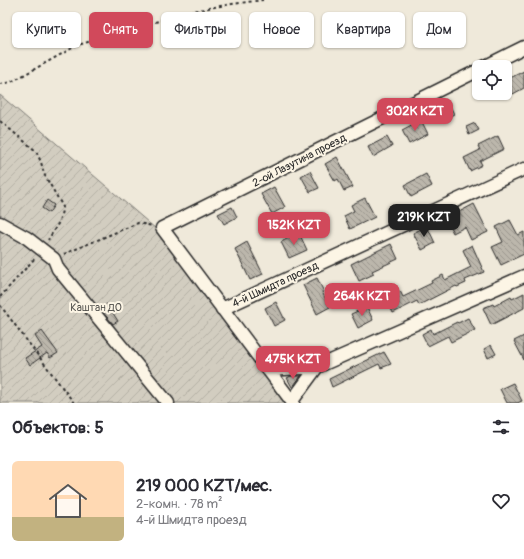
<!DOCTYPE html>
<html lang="ru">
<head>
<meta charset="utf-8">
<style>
	body { margin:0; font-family:Pangolin,sans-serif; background:#f2f2f3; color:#2b2b33; height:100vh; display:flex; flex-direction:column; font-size:15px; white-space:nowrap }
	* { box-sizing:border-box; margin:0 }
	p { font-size:13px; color:#7c7c81 }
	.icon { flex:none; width:22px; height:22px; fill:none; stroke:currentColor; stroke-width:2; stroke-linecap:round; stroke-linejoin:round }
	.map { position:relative; height:403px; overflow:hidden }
	.sheet { display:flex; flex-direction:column; background:#fff; flex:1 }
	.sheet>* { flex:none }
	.banner { position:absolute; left:12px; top:12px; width:500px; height:36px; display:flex; gap:8px }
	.controls { position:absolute; left:472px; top:60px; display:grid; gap:8px }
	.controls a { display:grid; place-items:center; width:40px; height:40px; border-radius:6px; background:#fff; box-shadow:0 1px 3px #0004; font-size:20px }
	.price { position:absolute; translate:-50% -34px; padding:0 9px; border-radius:8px; background:#d1495b; color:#fff; font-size:13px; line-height:26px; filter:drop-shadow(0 1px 2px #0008) }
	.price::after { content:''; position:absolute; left:50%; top:24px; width:12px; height:9px; margin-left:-6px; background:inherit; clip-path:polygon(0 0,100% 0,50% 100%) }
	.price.active { background:#222; color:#fff }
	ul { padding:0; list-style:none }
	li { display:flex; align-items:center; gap:12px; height:100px; padding:0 12px }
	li+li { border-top:1px solid #e1e1e2 }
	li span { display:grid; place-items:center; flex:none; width:112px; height:80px; border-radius:6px; color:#555 }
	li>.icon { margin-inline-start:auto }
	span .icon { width:48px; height:48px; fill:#fffc; stroke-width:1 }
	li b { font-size:17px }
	h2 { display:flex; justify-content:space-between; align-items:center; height:48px; padding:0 12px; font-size:17px }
	.tag { padding:0 14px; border-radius:6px; background:#fff; box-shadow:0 1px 3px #0004; font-size:14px; line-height:36px }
	.tag.active { background:#d1495b; color:#fff }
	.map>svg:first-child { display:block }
</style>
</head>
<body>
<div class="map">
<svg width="524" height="403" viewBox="0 0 524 403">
	<defs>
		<pattern id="garden-furrows" width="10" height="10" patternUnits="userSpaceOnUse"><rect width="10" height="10" fill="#d2cdc0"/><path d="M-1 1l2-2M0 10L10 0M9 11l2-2" fill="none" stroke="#b4b0a5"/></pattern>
		<pattern id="building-back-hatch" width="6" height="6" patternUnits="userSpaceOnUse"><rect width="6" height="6" fill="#bcb7ac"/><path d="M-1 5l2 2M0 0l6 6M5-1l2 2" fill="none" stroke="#99958c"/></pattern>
	</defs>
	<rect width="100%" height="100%" fill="#efe9da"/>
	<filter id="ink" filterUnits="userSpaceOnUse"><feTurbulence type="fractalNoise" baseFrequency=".025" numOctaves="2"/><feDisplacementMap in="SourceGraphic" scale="8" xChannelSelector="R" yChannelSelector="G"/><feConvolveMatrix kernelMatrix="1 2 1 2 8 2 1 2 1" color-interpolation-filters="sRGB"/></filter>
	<g filter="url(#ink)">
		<path fill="url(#garden-furrows)" stroke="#7e7c76" d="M 0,95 L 156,229 L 287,403 L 0,403 Z"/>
		<path fill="url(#building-back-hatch)" stroke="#2b2b2b" d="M 524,71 L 524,88 L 513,94 L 506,80 Z
			M 449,104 L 454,114 L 443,120 L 438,111 Z
			M 421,120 L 428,134 L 409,144 L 402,130 Z
			M 475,123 L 479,130 L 469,135 L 466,127 Z
			M 498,136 L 504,149 L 480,161 L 482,165 L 470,171 L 464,158 L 480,150 L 478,146 Z
			M 387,137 L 392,146 L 373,157 L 368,147 Z
			M 337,157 L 353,187 L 344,191 L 338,179 L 335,181 L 325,164 Z
			M 310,171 L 319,188 L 310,192 L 301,176 Z
			M 426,174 L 432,186 L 411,197 L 405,185 Z
			M 274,187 L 285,207 L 272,214 L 261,194 Z
			M 365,198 L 375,217 L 350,229 L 344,216 L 354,211 L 351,205 Z
			M 47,200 L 54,205 L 49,213 L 42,208 Z
			M 474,204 L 488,232 L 471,240 L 465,227 L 453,233 L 446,219 Z
			M 232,207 L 237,217 L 224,224 L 218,214 Z
			M 510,220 L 518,235 L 524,232 L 524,254 L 501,265 L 492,247 L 503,242 L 496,227 Z
			M 427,226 L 435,243 L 422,250 L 413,233 Z
			M 299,233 L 307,250 L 289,258 L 281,242 Z
			M 247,242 L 263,274 L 250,280 L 235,249 Z
			M 391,244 L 398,259 L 372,271 L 374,274 L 359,281 L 351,264 Z
			M 472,245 L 484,272 L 465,280 L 466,283 L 457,287 L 456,286 L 419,305 L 417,301 L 393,313 L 386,298 L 400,291 L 403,297 L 432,283 L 431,281 L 443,275 L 445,280 L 471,267 L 463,250 Z
			M 317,278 L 324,292 L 322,292 L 330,307 L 317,314 L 303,285 Z
			M 524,293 L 524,308 L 491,325 L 483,308 L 493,304 L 494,306 L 511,297 L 512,299 Z
			M 276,302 L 285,320 L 274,326 L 265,308 Z
			M 107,304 L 118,321 L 113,324 L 100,309 Z
			M 367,307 L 373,320 L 358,328 L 351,314 Z
			M 468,318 L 475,330 L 451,342 L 448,336 L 428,346 L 422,334 L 431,329 L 433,334 L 457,322 L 458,323 Z
			M 42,331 L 58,353 L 50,358 L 47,353 L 30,365 L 25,358 L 42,347 L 35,336 Z
			M 524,336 L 524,360 L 514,341 Z
			M 491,345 L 496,354 L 488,358 L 484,349 Z
			M 384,352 L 391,364 L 381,368 L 379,364 L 332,387 L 329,379 Z
			M 291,376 L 301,376 L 294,385 L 292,387 L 287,378 Z
			M 513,383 L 522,401 L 517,403 L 507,403 L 500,389 Z"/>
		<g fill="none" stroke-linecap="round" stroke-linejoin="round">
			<defs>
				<path id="minor" d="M 484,67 L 524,47
					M 0,223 L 27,238 L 54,259 L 58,269 L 168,403
					M 222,309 L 524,169
					M 268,370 L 317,367 L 524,276
					M 292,401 L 317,367
					M 293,403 L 162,228 L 479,70"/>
			</defs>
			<use href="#minor" stroke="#2b2b2b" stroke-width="15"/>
			<path stroke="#2b2b2b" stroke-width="2" stroke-dasharray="3 3" stroke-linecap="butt" d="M 0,84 L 11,82 L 78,45 L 192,11 L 232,4 L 263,0
				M 0,121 L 36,151 L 41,162 L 44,174 L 63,207 L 59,222 L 48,240
				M 64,254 L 138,223 L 153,226
				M 0,297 L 35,258
				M 0,305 L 74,403"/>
			<use href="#minor" stroke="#fcf5e5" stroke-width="12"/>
		</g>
	</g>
	<g text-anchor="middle" stroke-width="4" stroke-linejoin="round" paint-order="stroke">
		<g font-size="11" fill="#2b2b2b" stroke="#fcf5e5">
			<text transform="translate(299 160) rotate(-27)" y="4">2-ой Лазутина проезд</text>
			<text transform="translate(275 284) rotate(-25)" y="4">4-й Шмидта проезд</text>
		</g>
		<g font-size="11" fill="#555450" stroke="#fcf5e5">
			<text x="96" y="311">Каштан ДО</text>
		</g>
	</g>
</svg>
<div class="controls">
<a><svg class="icon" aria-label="locate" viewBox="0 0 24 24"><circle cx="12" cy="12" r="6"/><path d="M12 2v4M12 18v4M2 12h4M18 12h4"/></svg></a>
</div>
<b class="price" style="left:415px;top:132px">302K KZT</b>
<b class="price active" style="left:424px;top:238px">219K KZT</b>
<b class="price" style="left:294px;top:246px">152K KZT</b>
<b class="price" style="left:362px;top:317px">264K KZT</b>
<b class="price" style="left:293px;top:380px">475K KZT</b>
<div class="banner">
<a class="tag">Купить</a>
<a class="tag active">Снять</a>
<a class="tag">Фильтры</a>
<a class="tag">Новое</a>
<a class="tag">Квартира</a>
<a class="tag">Дом</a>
</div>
</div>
<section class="sheet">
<h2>Объектов: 5<svg class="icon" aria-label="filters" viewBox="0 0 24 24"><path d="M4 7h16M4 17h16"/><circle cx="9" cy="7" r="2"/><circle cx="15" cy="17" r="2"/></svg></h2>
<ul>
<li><span style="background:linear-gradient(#ffd9b3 70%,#c2b280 0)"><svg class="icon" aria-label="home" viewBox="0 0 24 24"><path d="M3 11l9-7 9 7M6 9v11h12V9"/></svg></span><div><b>219 000 KZT/мес.</b><p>2-комн. · 78 m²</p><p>4-й Шмидта проезд</p></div><svg class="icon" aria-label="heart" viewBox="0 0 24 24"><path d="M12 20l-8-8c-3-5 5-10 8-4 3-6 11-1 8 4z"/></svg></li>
</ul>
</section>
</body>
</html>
